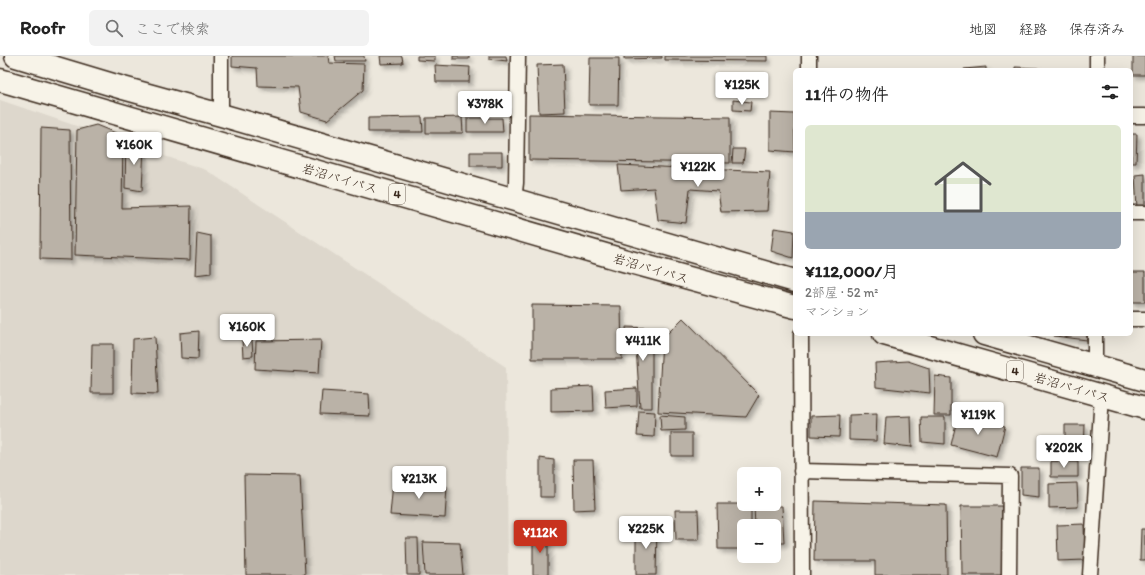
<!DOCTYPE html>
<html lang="ja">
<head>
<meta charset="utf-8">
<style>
	body { margin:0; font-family:Itim,"Klee One",sans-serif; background:#f2f2f2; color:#222; height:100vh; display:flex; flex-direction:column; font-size:15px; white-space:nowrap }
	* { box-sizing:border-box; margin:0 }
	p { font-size:13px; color:#767676 }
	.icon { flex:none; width:22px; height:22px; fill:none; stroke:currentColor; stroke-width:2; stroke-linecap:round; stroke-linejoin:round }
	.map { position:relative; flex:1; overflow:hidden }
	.drawer { position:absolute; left:793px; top:12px; width:340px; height:268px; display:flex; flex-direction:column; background:#fff; border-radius:6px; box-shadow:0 4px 16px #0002 }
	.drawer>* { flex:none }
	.tools { position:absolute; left:737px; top:411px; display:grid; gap:8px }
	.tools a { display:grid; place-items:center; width:44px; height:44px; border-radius:6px; background:#fff; box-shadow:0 4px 16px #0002; font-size:20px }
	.price { position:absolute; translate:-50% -34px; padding:0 9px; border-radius:4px; background:#fff; color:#222; font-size:13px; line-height:26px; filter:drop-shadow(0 1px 2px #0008) }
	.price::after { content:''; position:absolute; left:50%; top:24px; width:12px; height:9px; margin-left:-6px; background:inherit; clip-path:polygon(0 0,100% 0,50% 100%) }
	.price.on { background:#c8321e; color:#fff }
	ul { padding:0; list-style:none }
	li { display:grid; align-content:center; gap:8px; height:212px; padding:0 12px }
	li span { display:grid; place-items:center; height:124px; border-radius:6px; color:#555 }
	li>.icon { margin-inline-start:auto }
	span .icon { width:72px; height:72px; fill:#fffc; stroke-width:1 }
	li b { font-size:17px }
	h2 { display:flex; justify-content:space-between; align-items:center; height:48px; padding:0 12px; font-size:17px }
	header { display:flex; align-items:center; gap:24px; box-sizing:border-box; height:56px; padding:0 20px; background:#fff; border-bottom:1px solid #e0e0e0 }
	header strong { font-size:19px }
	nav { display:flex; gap:22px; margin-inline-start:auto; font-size:14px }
	.search { width:280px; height:36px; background:#f2f2f2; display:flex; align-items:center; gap:10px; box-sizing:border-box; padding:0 14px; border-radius:6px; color:#767676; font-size:15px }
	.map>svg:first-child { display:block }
</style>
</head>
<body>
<header>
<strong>Roofr</strong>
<div class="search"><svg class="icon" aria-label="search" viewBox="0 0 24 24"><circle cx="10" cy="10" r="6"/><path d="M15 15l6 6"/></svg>ここで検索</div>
<nav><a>地図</a><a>経路</a><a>保存済み</a></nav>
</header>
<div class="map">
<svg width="1145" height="519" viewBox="0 0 1145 519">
	<defs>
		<filter id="shadow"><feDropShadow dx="3.5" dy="3.5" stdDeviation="2" flood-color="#0004"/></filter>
	</defs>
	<rect width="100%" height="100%" fill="#ece7dc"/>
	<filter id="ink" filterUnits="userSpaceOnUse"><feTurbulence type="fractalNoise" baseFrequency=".025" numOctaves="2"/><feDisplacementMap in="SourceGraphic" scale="8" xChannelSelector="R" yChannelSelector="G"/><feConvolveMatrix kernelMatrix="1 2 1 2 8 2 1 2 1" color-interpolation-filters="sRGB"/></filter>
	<g filter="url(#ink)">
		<path fill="#ddd7cc" d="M 0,44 L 206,114 L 506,311 L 508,519 L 0,519 Z"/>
		<path fill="#bab2a7" stroke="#3b2a1e" filter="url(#shadow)" d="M 232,0 L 328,0 L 329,7 L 364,8 L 363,34 L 327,64 L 301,56 L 298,31 L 258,30 L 257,12 L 232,10 Z
			M 335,0 L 364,0 L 365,5 L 336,5 Z
			M 380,0 L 402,0 L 403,7 L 381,8 Z
			M 417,0 L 435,0 L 435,5 L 417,4 Z
			M 453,0 L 469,0 L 469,3 L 453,3 Z
			M 489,0 L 506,0 L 507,5 L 489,3 Z
			M 624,0 L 662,0 L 662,2 L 624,3 Z
			M 665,0 L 767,0 L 767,5 L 665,4 Z
			M 1133,0 L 1145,0 L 1145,19 L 1133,19 Z
			M 590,2 L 619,2 L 618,49 L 589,49 Z
			M 563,8 L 565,56 L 539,57 L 537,9 Z
			M 435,9 L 470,11 L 469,26 L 436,26 Z
			M 986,11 L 986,14 L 964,14 L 964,13 Z
			M 1015,11 L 1038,12 L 1038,14 L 1015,14 Z
			M 733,44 L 751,46 L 750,55 L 733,54 Z
			M 770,57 L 794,58 L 795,96 L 770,94 Z
			M 529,58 L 730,61 L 730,107 L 529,104 Z
			M 422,61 L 423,76 L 368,76 L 368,62 Z
			M 462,61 L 463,77 L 426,77 L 426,62 Z
			M 467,62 L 502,62 L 503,76 L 467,76 Z
			M 96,69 L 123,80 L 122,152 L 191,150 L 190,204 L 75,199 L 77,74 Z
			M 41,72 L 70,74 L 71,204 L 40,203 Z
			M 1131,78 L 1137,78 L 1136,107 L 1131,107 Z
			M 126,84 L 144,89 L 142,135 L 125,132 Z
			M 733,93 L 745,93 L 743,107 L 732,107 Z
			M 470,96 L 502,96 L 502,110 L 470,110 Z
			M 618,109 L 770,116 L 767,155 L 721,156 L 718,135 L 690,133 L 686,167 L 658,164 L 654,132 L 621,134 Z
			M 1145,118 L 1145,152 L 1137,153 L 1135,119 Z
			M 774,172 L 794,175 L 793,202 L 771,195 Z
			M 197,177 L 211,180 L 211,217 L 195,219 Z
			M 1131,216 L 1145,216 L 1145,246 L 1131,246 Z
			M 532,249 L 621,250 L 622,303 L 532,303 Z
			M 683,262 L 759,339 L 746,361 L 658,356 L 662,283 Z
			M 626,271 L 652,272 L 652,352 L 640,352 L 636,290 L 627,287 Z
			M 199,275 L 198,303 L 181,302 L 180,277 Z
			M 1054,278 L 1087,278 L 1087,284 L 1054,280 Z
			M 155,281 L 158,338 L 132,337 L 133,283 Z
			M 242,284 L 252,284 L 253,300 L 243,301 Z
			M 321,284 L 319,317 L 255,313 L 256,285 Z
			M 92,288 L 113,288 L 113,337 L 91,337 Z
			M 908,305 L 929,312 L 930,337 L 876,331 L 875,307 Z
			M 935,320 L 951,322 L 951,359 L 934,359 Z
			M 593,330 L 594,355 L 551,356 L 551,332 Z
			M 637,332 L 637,350 L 606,352 L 605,334 Z
			M 322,335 L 369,338 L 370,360 L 320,358 Z
			M 639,355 L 655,356 L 654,381 L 637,380 Z
			M 877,358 L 876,385 L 849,384 L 849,359 Z
			M 660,359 L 685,361 L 685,374 L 661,375 Z
			M 840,359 L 839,381 L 811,380 L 811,360 Z
			M 958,359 L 1005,370 L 997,401 L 951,389 Z
			M 911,360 L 912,391 L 884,388 L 886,361 Z
			M 921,361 L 945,361 L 945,388 L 922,386 Z
			M 1065,369 L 1085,369 L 1084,396 L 1065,396 Z
			M 671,377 L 692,377 L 692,400 L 671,400 Z
			M 540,402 L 554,404 L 554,441 L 540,441 Z
			M 573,404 L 593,404 L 595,453 L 574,454 Z
			M 1051,405 L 1078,406 L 1078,421 L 1051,421 Z
			M 1021,412 L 1039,412 L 1039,441 L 1021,439 Z
			M 244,419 L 300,420 L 305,519 L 246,519 Z
			M 393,426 L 447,430 L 445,462 L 390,459 Z
			M 1077,427 L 1078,451 L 1049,452 L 1049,428 Z
			M 815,445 L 946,449 L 947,519 L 875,519 L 875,505 L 814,505 Z
			M 717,448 L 751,448 L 751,470 L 744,470 L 744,493 L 718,493 Z
			M 782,450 L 784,487 L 774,487 L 774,470 L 755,470 L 754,451 Z
			M 961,450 L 1002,450 L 1003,519 L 962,519 Z
			M 675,454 L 698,454 L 699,484 L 676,484 Z
			M 1084,468 L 1085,504 L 1058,505 L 1057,469 Z
			M 636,469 L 657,469 L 656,519 L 636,519 Z
			M 1141,473 L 1145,473 L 1145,504 L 1140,504 Z
			M 533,476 L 548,476 L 548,519 L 533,519 Z
			M 406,482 L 418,482 L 419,519 L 407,519 Z
			M 423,486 L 460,487 L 463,519 L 425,519 Z"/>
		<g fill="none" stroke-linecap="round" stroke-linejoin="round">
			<defs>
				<path id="minor" d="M 809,14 L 809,0
					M 1097,14 L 1097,0
					M 221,59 L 221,0
					M 1131,60 L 1145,60
					M 514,144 L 516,127 L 518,0
					M 1131,157 L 1145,157
					M 1131,263 L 1145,263
					M 801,278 L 802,519
					M 1095,309 L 1095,278
					M 801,415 L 1010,420 L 1009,519
					M 1090,519 L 1102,340"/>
				<path id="trunk" d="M 16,0 L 123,32 L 221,59 L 795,225
					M 0,24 L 623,204 L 795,251
					M 884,278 L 1145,352
					M 984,278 L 1145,324"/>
			</defs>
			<use href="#minor" stroke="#3b2a1e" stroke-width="17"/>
			<use href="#trunk" stroke="#3b2a1e" stroke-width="25"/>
			<use href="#minor" stroke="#f7f3e8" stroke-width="14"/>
			<use href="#trunk" stroke="#f7f3e8" stroke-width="22"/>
		</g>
	</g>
	<g text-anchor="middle" stroke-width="4" stroke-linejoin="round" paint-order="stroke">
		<g fill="#f7f3e8" stroke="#73665b" stroke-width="1">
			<rect x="389" y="128" width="16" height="20" rx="3"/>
			<rect x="1007" y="305" width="16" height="20" rx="3"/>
		</g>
		<g font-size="12" font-weight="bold" fill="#3b2a1e">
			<text x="397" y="142">4</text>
			<text x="1015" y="319">4</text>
		</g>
		<g font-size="13" fill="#3b2a1e" stroke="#f7f3e8">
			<text transform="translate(340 122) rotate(16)" y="5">岩沼バイパス</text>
			<text transform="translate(651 212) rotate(16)" y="5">岩沼バイパス</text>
			<text transform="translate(1072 331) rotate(16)" y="5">岩沼バイパス</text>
		</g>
	</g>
</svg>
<div class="tools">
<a>+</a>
<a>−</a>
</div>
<b class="price" style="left:742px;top:50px">¥125K</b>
<b class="price" style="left:485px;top:69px">¥378K</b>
<b class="price" style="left:134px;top:110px">¥160K</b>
<b class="price" style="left:698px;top:132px">¥122K</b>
<b class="price" style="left:247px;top:292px">¥160K</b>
<b class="price" style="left:643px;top:306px">¥411K</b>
<b class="price" style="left:978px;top:380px">¥119K</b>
<b class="price" style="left:1064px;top:413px">¥202K</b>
<b class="price" style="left:419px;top:444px">¥213K</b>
<b class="price" style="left:646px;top:494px">¥225K</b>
<b class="price on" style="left:540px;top:498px">¥112K</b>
<section class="drawer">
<h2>11件の物件<svg class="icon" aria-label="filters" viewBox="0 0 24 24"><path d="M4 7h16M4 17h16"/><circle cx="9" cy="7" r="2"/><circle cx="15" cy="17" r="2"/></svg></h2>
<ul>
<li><span style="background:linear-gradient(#dfe7d0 70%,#9aa5b1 0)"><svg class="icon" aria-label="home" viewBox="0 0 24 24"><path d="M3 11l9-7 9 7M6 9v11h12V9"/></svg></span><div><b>¥112,000/月</b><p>2部屋 · 52 m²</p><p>マンション</p></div></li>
</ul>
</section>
</div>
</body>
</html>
